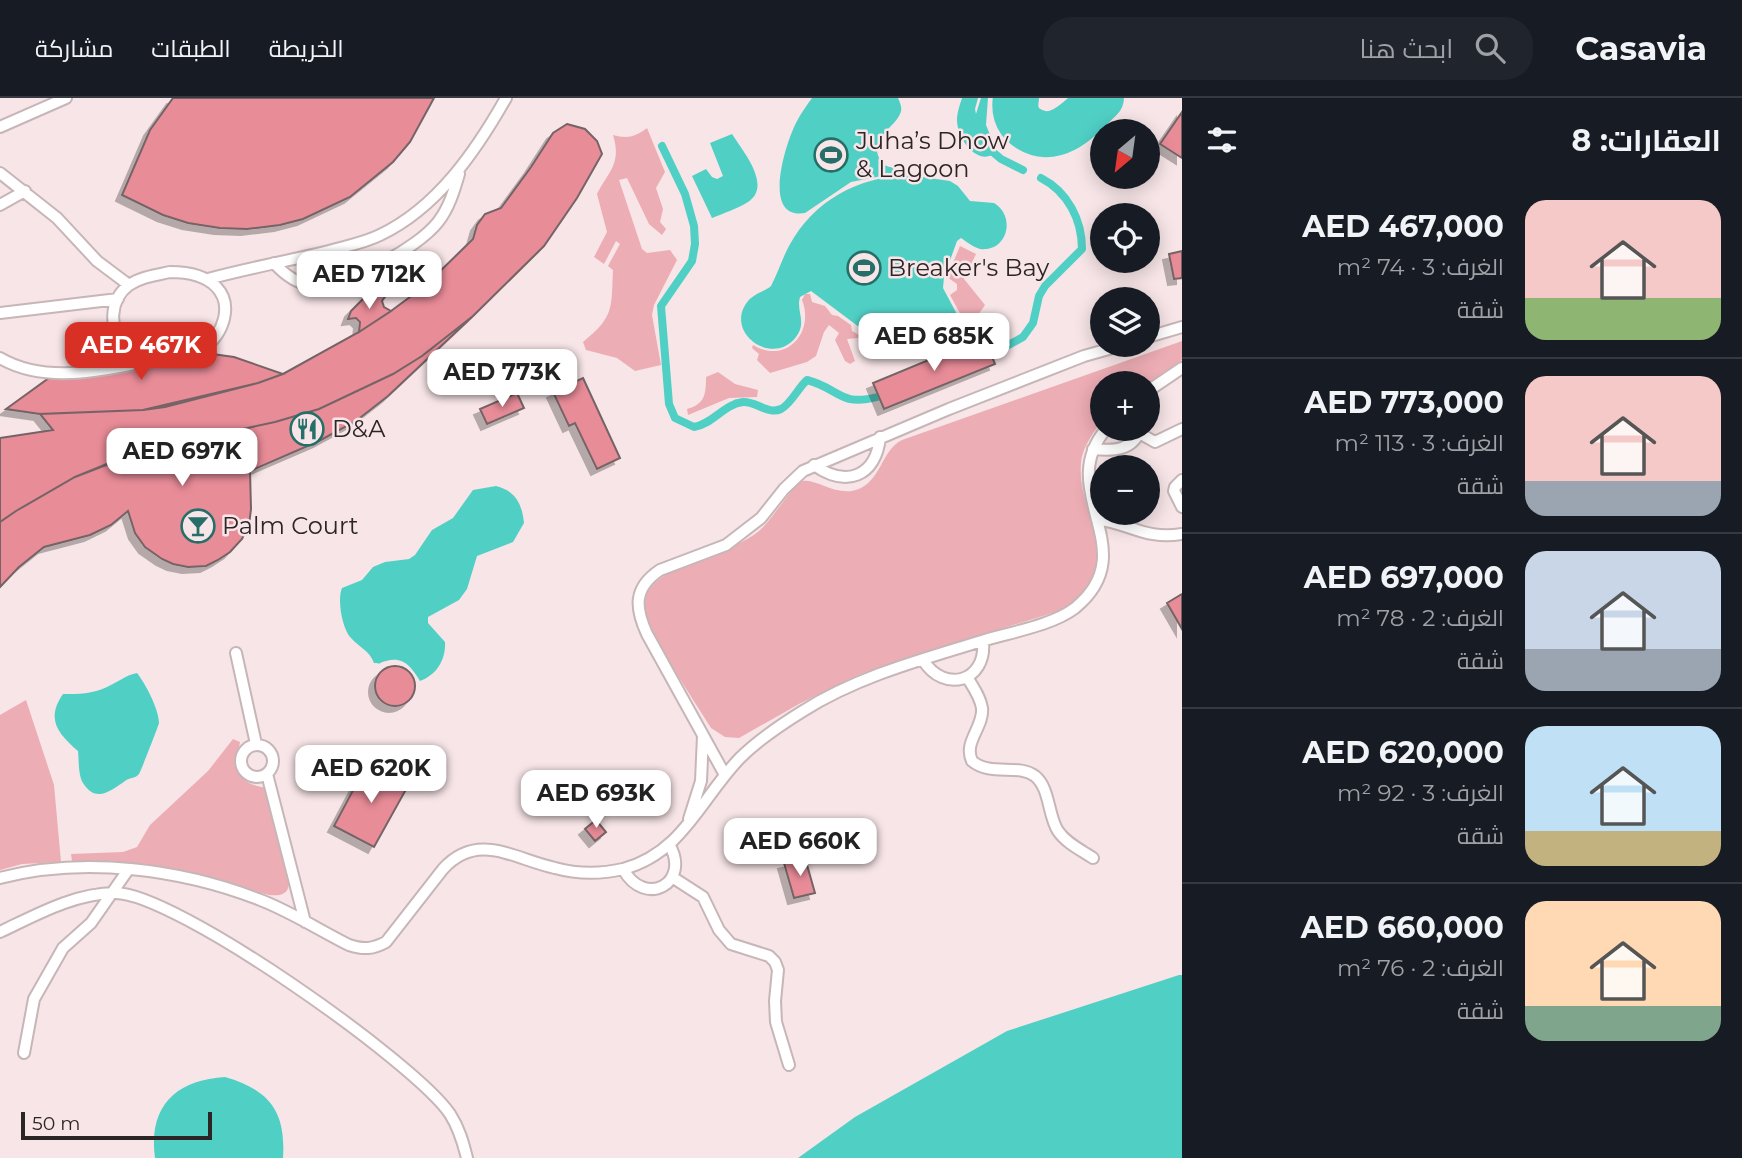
<!DOCTYPE html>
<html lang="ar">
<head>
<meta charset="utf-8">
<style>
	body { margin:0; font-family:Montserrat,Cairo,sans-serif; background:#20242c; color:#f1f3f6; direction:rtl; height:100vh; display:flex; flex-direction:column; font-size:26px; white-space:nowrap }
	* { box-sizing:border-box; margin:0 }
	p { font-size:23px; color:#9ea1a6 }
	.icon { flex:none; width:38px; height:38px; fill:none; stroke:currentColor; stroke-width:2; stroke-linecap:round; stroke-linejoin:round }
	.map { position:relative; flex:1; overflow:hidden; direction:ltr }
	.side { display:flex; flex-direction:column; background:#171b24; width:560px }
	.side>* { flex:none }
	.needle { width:46px; rotate:209deg }
	.fabs { position:absolute; left:1090px; top:21px; display:grid; gap:14px }
	.fabs a { display:grid; place-items:center; width:70px; height:70px; border-radius:50%; background:#171b24; box-shadow:0 4px 18px #0003; font-size:35px }
	.scale { position:absolute; left:21px; bottom:18px; width:191px; box-sizing:border-box; padding-left:7px; border:4px solid #2c2526; border-top:0; font-size:19px; line-height:24px; white-space:nowrap; color:#2c2526; -webkit-text-stroke:5px #f7e5e7; paint-order:stroke }
	.price { position:absolute; translate:-50% -60px; padding:0 16px; border-radius:14px; background:#fff; color:#222; font-size:23px; line-height:46px; filter:drop-shadow(0 2px 4px #0008) }
	.price::after { content:''; position:absolute; left:50%; top:42px; width:21px; height:16px; margin-left:-10px; background:inherit; clip-path:polygon(0 0,100% 0,50% 100%) }
	.price.on { background:#d93025; color:#fff }
	ul { padding:0; list-style:none }
	li { display:flex; align-items:center; gap:21px; height:175px; padding:0 21px }
	li+li { border-top:2px solid #363941 }
	li span { display:grid; place-items:center; flex:none; width:196px; height:140px; border-radius:21px; color:#555 }
	li>.icon { margin-inline-start:auto }
	span .icon { width:84px; height:84px; fill:#fffc; stroke-width:1 }
	li b { font-size:30px }
	h2 { display:flex; justify-content:space-between; align-items:center; height:84px; padding:0 21px; font-size:30px }
	header { display:flex; align-items:center; gap:42px; box-sizing:border-box; height:98px; padding:0 35px; background:#171b24; border-bottom:2px solid #363941 }
	header strong { font-size:33px }
	nav { display:flex; gap:38px; margin-inline-start:auto; font-size:24px }
	.search { width:490px; height:63px; background:#20242c; display:flex; align-items:center; gap:18px; box-sizing:border-box; padding:0 24px; border-radius:28px; color:#9ea1a6; font-size:26px }
	main { display:flex; flex:1; min-height:0 }
	.map>svg:first-child { display:block }
</style>
</head>
<body>
<header>
<strong>Casavia</strong>
<div class="search"><svg class="icon" aria-label="search" viewBox="0 0 24 24"><circle cx="10" cy="10" r="6"/><path d="M15 15l6 6"/></svg>ابحث هنا</div>
<nav><a>الخريطة</a><a>الطبقات</a><a>مشاركة</a></nav>
</header>
<main>
<section class="side">
<h2>العقارات: 8<svg class="icon" aria-label="filters" viewBox="0 0 24 24"><path d="M4 7h16M4 17h16"/><circle cx="9" cy="7" r="2"/><circle cx="15" cy="17" r="2"/></svg></h2>
<ul>
<li><span style="background:linear-gradient(#f6c9c9 70%,#8fb573 0)"><svg class="icon" aria-label="home" viewBox="0 0 24 24"><path d="M3 11l9-7 9 7M6 9v11h12V9"/></svg></span><div><b>AED 467,000</b><p>الغرف: 3 · 74 m²</p><p>شقة</p></div></li>
<li><span style="background:linear-gradient(#f6c9c9 75%,#9aa5b1 0)"><svg class="icon" aria-label="home" viewBox="0 0 24 24"><path d="M3 11l9-7 9 7M6 9v11h12V9"/></svg></span><div><b>AED 773,000</b><p>الغرف: 3 · 113 m²</p><p>شقة</p></div></li>
<li><span style="background:linear-gradient(#c9d6e8 70%,#9aa5b1 0)"><svg class="icon" aria-label="home" viewBox="0 0 24 24"><path d="M3 11l9-7 9 7M6 9v11h12V9"/></svg></span><div><b>AED 697,000</b><p>الغرف: 2 · 78 m²</p><p>شقة</p></div></li>
<li><span style="background:linear-gradient(#bfe0f5 75%,#c2b280 0)"><svg class="icon" aria-label="home" viewBox="0 0 24 24"><path d="M3 11l9-7 9 7M6 9v11h12V9"/></svg></span><div><b>AED 620,000</b><p>الغرف: 3 · 92 m²</p><p>شقة</p></div></li>
<li><span style="background:linear-gradient(#ffd9b3 75%,#7fa58c 0)"><svg class="icon" aria-label="home" viewBox="0 0 24 24"><path d="M3 11l9-7 9 7M6 9v11h12V9"/></svg></span><div><b>AED 660,000</b><p>الغرف: 2 · 76 m²</p><p>شقة</p></div></li>
</ul>
</section>
<div class="map">
<svg width="1182" height="1060" viewBox="0 0 1182 1060">
	<defs>
		<filter id="shadow"><feDropShadow dx="-6" dy="6" stdDeviation="0" flood-color="#0004"/></filter>
	</defs>
	<rect width="100%" height="100%" fill="#f7e5e7"/>
	<path fill="#edadb4" d="M 647,30 L 665,74 L 656,90 L 663,111 L 660,124 L 666,131 L 662,137 L 649,126 L 627,80 L 619,82 L 642,151 L 647,155 L 670,152 L 677,162 L 654,207 L 652,217 L 661,267 L 635,273 L 617,260 L 586,252 L 583,244 C 615,218 611,210 613,172 L 608,168 L 620,146 L 616,143 L 604,166 L 594,159 L 607,134 L 597,96 C 608,74 622,66 613,37 C 627,41 635,39 647,30 Z
		M 960,148 L 976,156 L 964,181 L 985,207 L 978,217 L 969,220 L 961,217 L 950,197 L 957,192 L 957,186 L 947,179 Z
		M 805,196 L 810,196 L 812,204 L 825,208 L 832,217 L 838,218 L 851,227 L 852,233 L 861,238 L 859,240 L 847,241 L 855,263 L 850,266 L 845,263 L 835,242 L 839,235 L 829,227 L 824,234 L 816,258 L 807,264 L 770,275 L 757,262 L 759,256 L 752,250 L 753,247 C 786,267 815,234 802,202 Z
		M 1182,243 L 1182,262 L 1148,286 L 1102,285 C 1102,296 1106,312 1102,323 C 1102,326 1098,329 1096,331 C 1089,341 1082,353 1081,365 C 1076,421 1135,471 1059,513 L 906,560 L 856,578 L 799,606 L 739,640 L 725,639 L 711,630 L 650,534 C 644,519 640,503 651,489 C 669,465 731,456 759,433 C 771,423 792,389 800,384 C 814,377 837,402 861,390 C 882,379 882,352 902,342 Z
		M 718,274 L 735,286 L 758,292 L 757,299 L 729,300 L 688,317 L 687,311 C 705,306 706,296 706,279 Z
		M 26,602 L 54,687 L 61,764 L 22,766 L 0,772 L 0,617 Z
		M 233,641 L 240,644 C 235,672 236,686 268,690 L 289,781 C 290,796 282,798 269,797 C 205,780 139,762 72,763 L 71,756 L 123,754 L 137,749 L 150,727 L 208,673 Z"/>
	<path fill="#50d0c5" d="M 812,0 L 898,0 C 900,5 903,10 900,16 C 894,30 870,40 879,60 C 883,70 893,70 903,70 L 902,74 L 851,84 L 805,115 C 763,122 784,53 792,34 C 797,21 804,11 812,0 Z
		M 962,0 L 978,0 L 975,11 L 976,16 L 981,0 L 988,0 L 986,27 L 997,54 C 978,70 957,41 957,22 C 957,15 960,6 962,0 Z
		M 732,36 C 742,52 773,88 748,104 C 737,111 724,115 712,120 L 692,78 L 706,71 L 712,79 L 717,81 L 723,78 L 710,45 Z
		M 909,77 L 950,83 L 958,88 L 970,103 L 994,105 C 1016,118 1008,154 980,151 C 973,149 967,144 961,140 L 957,143 L 944,179 L 943,190 L 960,222 L 874,260 L 859,229 L 811,193 L 800,199 C 796,212 806,223 798,236 C 776,272 722,235 748,203 C 755,195 764,194 771,188 C 778,175 782,161 789,148 C 814,102 858,79 909,77 Z
		M 496,388 C 516,393 522,406 524,425 L 513,444 L 477,458 L 467,491 L 459,502 L 428,519 L 428,525 L 445,544 C 446,561 437,577 420,583 C 412,570 404,558 386,563 C 374,566 386,566 374,565 C 369,552 360,550 351,540 C 342,531 337,501 342,490 L 362,482 L 373,469 L 385,464 L 409,461 L 415,457 L 432,432 L 453,420 L 473,392 Z
		M 137,575 C 145,585 159,611 159,625 C 158,629 141,673 139,676 C 135,681 130,679 125,683 C 112,692 96,706 83,685 C 78,677 79,662 78,653 C 59,636 45,622 63,596 C 78,596 93,596 107,589 C 118,584 126,577 137,575 Z
		M 1179,877 L 1182,877 L 1182,1060 L 798,1060 L 855,1019 L 1007,933 Z
		M 225,979 C 270,992 286,1014 283,1060 L 155,1060 C 148,1008 176,982 225,979 Z"/>
	<g fill="none" stroke-linecap="round" stroke-linejoin="round">
		<path stroke="#50d0c5" stroke-width="8" d="M 662,48 L 685,96 L 694,128 L 695,146 L 692,163 L 661,208 L 669,306 L 675,320 L 694,329 C 713,326 724,306 743,304 C 756,303 768,317 781,311 C 791,306 798,290 807,282 C 839,290 839,309 877,299
			M 987,49 L 1001,61 L 1023,72
			M 992,256 L 1023,239 L 1033,225 L 1039,198 L 1045,188 L 1082,151 C 1082,122 1068,94 1041,80"/>
		<path stroke="#50d0c5" stroke-width="46" d="M 1016,0 C 1014,11 1016,22 1026,29 C 1055,50 1081,20 1101,0"/>
	</g>
	<path fill="#e88c98" stroke="#746466" stroke-width="2" filter="url(#shadow)" d="M 173,0 L 434,0 L 410,44 L 393,64 L 350,99 L 303,121 L 280,127 L 247,131 L 220,130 L 188,125 L 163,117 L 122,97 L 150,32 Z
		M 1182,14 L 1182,60 L 1160,46 Z
		M 567,26 L 585,31 L 597,43 L 602,56 L 577,100 L 544,148 L 473,218 L 422,258 L 393,276 L 319,311 L 275,324 L 220,336 L 189,359 L 176,360 L 161,358 L 148,351 L 114,363 L 75,379 L 16,413 L 0,424 L 0,340 L 53,332 L 40,316 L 143,312 L 165,309 L 258,285 L 283,276 L 359,234 L 391,213 L 426,187 L 473,141 L 477,127 L 485,116 L 501,110 L 531,69 L 553,35 Z
		M 1182,153 L 1182,180 L 1174,181 L 1169,156 Z
		M 381,195 L 387,196 L 382,203 L 384,209 L 391,213 L 359,234 L 360,224 L 356,220 L 348,221 L 351,213 L 364,200 Z
		M 473,218 L 388,298 L 356,323 L 319,343 L 250,373 L 251,411 L 249,427 L 242,441 L 230,454 L 218,462 L 206,468 L 188,469 L 173,466 L 162,461 L 145,449 L 135,435 L 128,413 L 111,427 L 90,437 L 44,449 L 19,469 L 0,489 L 0,424 L 16,413 L 75,379 L 148,351 L 161,358 L 176,360 L 189,359 L 220,336 L 275,324 L 319,311 L 393,276 L 422,258 Z
		M 984,239 L 995,266 L 884,311 L 873,285 Z
		M 169,250 L 234,259 L 283,276 L 258,285 L 143,312 L 40,316 L 6,311 L 49,280 L 89,264 Z
		M 583,280 L 620,360 L 597,371 L 575,325 L 569,328 L 553,294 Z
		M 517,295 L 524,310 L 487,326 L 480,311 Z
		M 1182,496 L 1182,531 L 1167,505 Z
		M375 588a20 20 0 1 1 40 0a20 20 0 1 1-40 0Z
		M 368,664 L 409,686 L 374,749 L 334,728 Z
		M 596,722 L 606,734 L 595,743 L 585,731 Z
		M 805,760 L 815,795 L 794,800 L 784,765 Z"/>
	<g fill="none" stroke-linecap="round" stroke-linejoin="round">
		<defs>
			<path id="lane" d="M 0,29 L 66,0
				M 0,75 L 57,120 L 97,163 L 129,187
				M 0,107 L 25,93
				M 274,165 C 284,176 295,185 310,187 C 344,190 417,151 438,124 C 449,110 454,93 459,76
				M 170,174 C 261,174 226,269 161,262 C 149,260 135,257 126,248 C 108,232 109,202 129,187 C 141,179 156,177 170,174 Z
				M 208,181 C 248,170 288,163 329,153 C 346,148 364,145 380,137 C 437,110 476,53 506,0
				M 0,215 L 118,201
				M 1148,239 L 1182,229
				M 0,260 C 46,287 106,272 154,262
				M 1148,293 L 1182,270
				M 1139,335 L 1155,344 L 1182,331
				M 1093,351 C 1114,353 1132,353 1141,331
				M 814,367 C 846,390 876,379 880,339
				M 1182,382 L 1175,389 L 1174,393 L 1182,409
				M 1097,421 C 1131,426 1146,442 1182,436
				M 236,555 L 256,646
				M 923,562 C 944,596 987,584 983,543
				M 967,579 C 973,589 980,598 982,610 C 984,629 963,644 972,663 C 991,679 1017,665 1035,678 C 1050,690 1048,718 1058,733 C 1066,745 1081,752 1093,760
				M241 663a16 16 0 1 1 32 0a16 16 0 1 1-32 0Z
				M 267,676 L 305,824
				M 725,677 L 647,536 C 635,510 633,490 660,472 L 726,447 L 761,420 L 784,391 L 803,373 L 949,311 L 1084,258 L 1123,247
				M 689,721 L 701,683 L 703,638
				M 623,771 C 645,811 692,785 669,746
				M 672,779 L 703,799 L 719,832 L 731,846 L 769,858 L 775,864 L 778,872 L 775,903 L 776,924 L 789,967
				M 0,780 C 84,758 183,771 263,803 C 293,815 321,833 349,847 C 364,852 373,851 386,844 L 443,771 C 478,733 514,761 555,770 C 577,776 601,776 623,771 C 683,755 701,700 740,660 C 758,642 782,626 803,613 C 858,578 924,561 985,542 C 1012,534 1053,527 1075,510 C 1146,452 1053,394 1106,331
				M 0,834 C 36,817 75,795 115,795 C 174,794 416,965 450,1016 C 459,1030 463,1044 467,1060
				M 24,955 L 34,901 L 63,850 L 91,825 L 128,772"/>
		</defs>
		<use href="#lane" stroke="#c7b6b7" stroke-width="14"/>
		<use href="#lane" stroke="#fff" stroke-width="10"/>
	</g>
	<defs>
		<symbol id="stadium-ring" viewBox="-11 -11 22 22"><circle r="9.5" fill="#f7e5e7" stroke="#266f69" stroke-width="1.5"/><path d="M0-5a6.5 5 0 1 0 0 10a6.5 5 0 1 0 0-10ZM-3.5-1.8h7v3.6h-7Z" fill="#266f69"/></symbol>
		<symbol id="restaurant-ring" viewBox="-11 -11 22 22"><circle r="9.5" fill="#f7e5e7" stroke="#266f69" stroke-width="1.5"/><path d="M-5-6h1v4h1v-4h1v4h1v-4h1v5L-1.5 .5V6h-2V.5L-5-1ZM5-6V6H3V1.5H1.5Q1.5-4 5-6Z" fill="#266f69"/></symbol>
		<symbol id="bar-ring" viewBox="-11 -11 22 22"><circle r="9.5" fill="#f7e5e7" stroke="#266f69" stroke-width="1.5"/><path d="M-6-5H6L.8 .8V4.5H3.5V6h-7V4.5H-.8V.8Z" fill="#266f69"/></symbol>
	</defs>
	<g fill-rule="evenodd">
		<use href="#stadium-ring" x="812" y="38" width="38" height="38"/>
		<use href="#stadium-ring" x="845" y="151" width="38" height="38"/>
		<use href="#restaurant-ring" x="288" y="312" width="38" height="38"/>
		<use href="#bar-ring" x="179" y="409" width="38" height="38"/>
	</g>
	<g text-anchor="middle" stroke-width="5" stroke-linejoin="round" paint-order="stroke">
		<g font-size="24" fill="#2c2526" stroke="#f7e5e7" text-anchor="start">
			<text x="856" y="51">Juha’s Dhow<tspan x="856" dy="28">&amp; Lagoon</tspan></text>
			<text x="888" y="178">Breaker's Bay</text>
			<text x="332" y="339">D&amp;A</text>
			<text x="222" y="436">Palm Court</text>
		</g>
	</g>
</svg>
<div class="fabs">
<a><svg class="needle" viewBox="-14 -14 28 28"><path d="M0-13l5 13h-10z" fill="#e53935"/><path d="M0 13l5-13h-10z" fill="#9ea1a6"/></svg></a>
<a><svg class="icon" aria-label="locate" viewBox="0 0 24 24"><circle cx="12" cy="12" r="6"/><path d="M12 2v4M12 18v4M2 12h4M18 12h4"/></svg></a>
<a><svg class="icon" aria-label="layers" viewBox="0 0 24 24"><path d="M12 4l9 5-9 5-9-5zM3 14l9 5 9-5"/></svg></a>
<a>+</a>
<a>−</a>
</div>
<div class="scale">50 m</div>
<b class="price" style="left:369px;top:213px">AED 712K</b>
<b class="price" style="left:934px;top:275px">AED 685K</b>
<b class="price on" style="left:141px;top:284px">AED 467K</b>
<b class="price" style="left:502px;top:311px">AED 773K</b>
<b class="price" style="left:182px;top:390px">AED 697K</b>
<b class="price" style="left:371px;top:707px">AED 620K</b>
<b class="price" style="left:596px;top:732px">AED 693K</b>
<b class="price" style="left:800px;top:780px">AED 660K</b>
</div>
</main>
</body>
</html>
